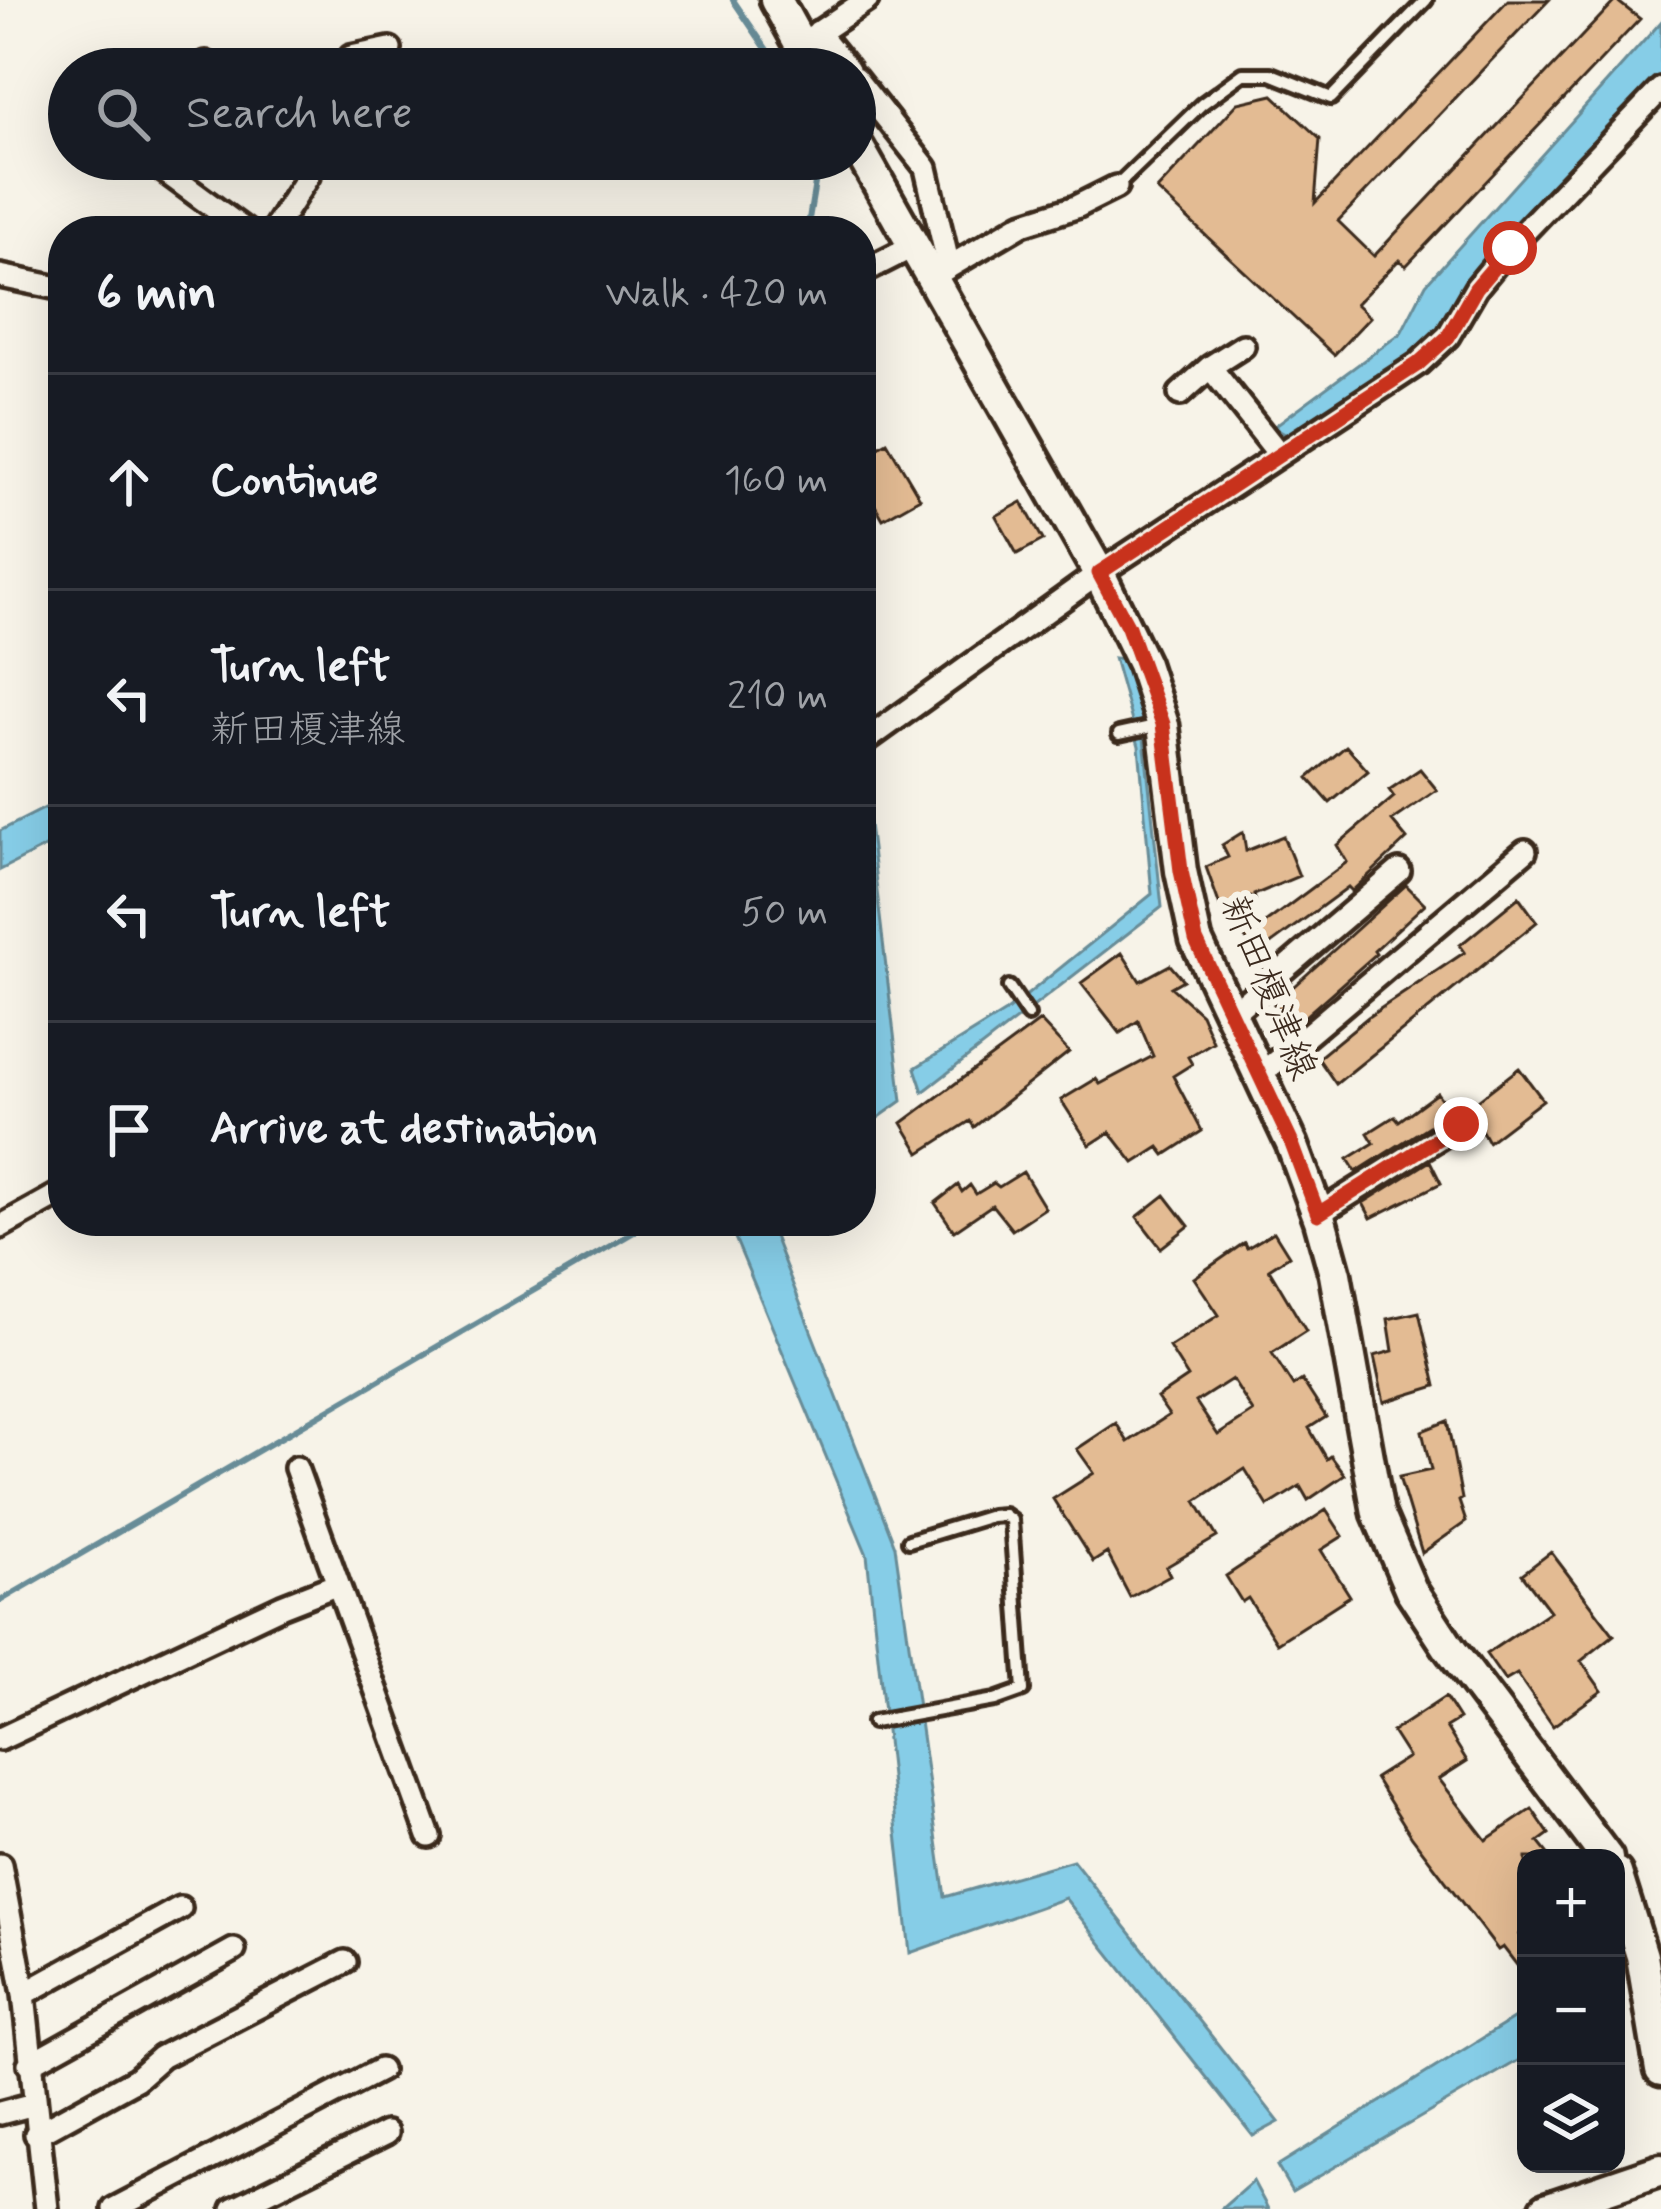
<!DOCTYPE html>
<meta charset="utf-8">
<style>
body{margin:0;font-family:Mynerve,"Klee One",sans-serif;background:#20242c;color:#f1f3f6}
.controls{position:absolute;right:36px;bottom:36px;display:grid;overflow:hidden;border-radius:24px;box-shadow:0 12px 48px #0002}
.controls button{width:108px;height:108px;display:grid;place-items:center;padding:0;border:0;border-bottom:3px solid #363941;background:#171b24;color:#f1f3f6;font:60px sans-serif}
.stop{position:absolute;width:36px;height:36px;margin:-27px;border:9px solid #c8321e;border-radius:50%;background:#fff}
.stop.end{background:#c8321e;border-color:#fff;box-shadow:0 3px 12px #0008}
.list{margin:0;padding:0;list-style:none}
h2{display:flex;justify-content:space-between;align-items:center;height:156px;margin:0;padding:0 48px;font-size:51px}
h2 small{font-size:39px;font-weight:400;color:#9ea1a6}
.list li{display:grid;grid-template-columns:78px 1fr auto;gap:36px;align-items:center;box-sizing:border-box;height:216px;padding:0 48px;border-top:3px solid #363941}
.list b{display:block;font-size:45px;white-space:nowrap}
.list p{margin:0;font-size:39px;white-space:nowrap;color:#9ea1a6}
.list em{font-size:39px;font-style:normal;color:#9ea1a6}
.icon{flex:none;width:66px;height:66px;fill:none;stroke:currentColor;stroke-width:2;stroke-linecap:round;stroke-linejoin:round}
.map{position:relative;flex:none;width:1661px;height:2209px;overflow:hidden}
.search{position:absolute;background:#171b24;box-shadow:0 12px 48px #0002;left:48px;top:48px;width:828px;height:132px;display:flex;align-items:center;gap:30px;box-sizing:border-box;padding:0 42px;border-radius:66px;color:#9ea1a6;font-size:45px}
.panel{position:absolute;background:#171b24;box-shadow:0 12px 48px #0002;left:48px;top:216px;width:828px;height:1020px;border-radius:48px}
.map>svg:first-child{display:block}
.water{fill:#86cde7;stroke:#688c97;stroke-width:3}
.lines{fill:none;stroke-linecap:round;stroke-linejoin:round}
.stream{stroke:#688c97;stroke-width:6}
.building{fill:#e3bb93;stroke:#3b2a1e;stroke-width:3;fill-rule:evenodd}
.lane-casing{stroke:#3b2a1e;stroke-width:20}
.street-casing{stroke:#3b2a1e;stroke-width:30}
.secondary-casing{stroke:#3b2a1e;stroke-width:39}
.lane{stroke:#f7f3e8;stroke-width:10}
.street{stroke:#f7f3e8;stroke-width:21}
.secondary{stroke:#f7f3e8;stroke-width:30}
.route{stroke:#c8321e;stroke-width:15}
.labels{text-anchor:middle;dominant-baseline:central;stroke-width:12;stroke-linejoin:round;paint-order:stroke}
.street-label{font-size:39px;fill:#3b2a1e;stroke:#f7f3e8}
</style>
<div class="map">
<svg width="1661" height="2209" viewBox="0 0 1661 2209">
<rect width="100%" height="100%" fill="#f7f3e8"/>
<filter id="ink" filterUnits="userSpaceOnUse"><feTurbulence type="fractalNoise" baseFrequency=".00833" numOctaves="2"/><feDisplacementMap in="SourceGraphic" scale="24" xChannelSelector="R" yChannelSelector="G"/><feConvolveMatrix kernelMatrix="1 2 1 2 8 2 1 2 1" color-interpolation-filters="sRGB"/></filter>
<g filter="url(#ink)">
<!-- water -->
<path class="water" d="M1661,22V76L1583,164L1470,276L1431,339L1290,437L1273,427L1401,333L1426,284Z
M1114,658L1125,659L1140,700L1162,907L923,1092L915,1068L1007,1011L1152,894L1139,746Z
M861,757L902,1101L861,1130Z
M63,799V838L0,870V831Z
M728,1221H768L895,1546L945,1897L1073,1860L1279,2122L1253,2136L1065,1898L910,1953L867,1555Z
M1526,2011V2056L1292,2192L1277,2166Z
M1253,2181L1268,2209H1221Z"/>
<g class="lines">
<!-- stream -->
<path class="stream" d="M733,0L780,69
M807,231L819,159
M0,1601L653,1221"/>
</g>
<!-- building -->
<path class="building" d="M1508,0H1549L1338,221L1374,256L1616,0L1640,19L1406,266L1399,260L1356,304L1370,317L1334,355L1157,190L1238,103L1273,95L1320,139L1315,203Z
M887,442L920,498L883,519L861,481V457Z
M1022,502L1043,540L1017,554L996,516Z
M1346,746L1368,771L1330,803L1308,778Z
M1420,769L1437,790L1392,821L1407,839L1352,891L1348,887L1257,954L1245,938L1347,862L1337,845L1394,797L1389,790Z
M1243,832L1246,851L1283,836L1299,876L1254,895L1255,899L1250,897L1221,909L1206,867L1228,857L1222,845Z
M1406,885L1425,904L1374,951L1376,954L1294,1026L1274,1004Z
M1519,897L1537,922L1336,1084L1318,1058L1368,1017L1465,952L1460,945Z
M1122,953L1140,981L1170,965L1183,980L1171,987L1201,1014L1213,1042L1188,1057L1192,1064L1173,1076L1202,1131L1165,1155L1159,1147L1134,1163L1110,1132L1090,1145L1061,1100L1096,1079L1100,1084L1153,1056L1138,1021L1120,1033L1081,983Z
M1040,1021L1069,1052L974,1127L970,1121L920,1153L902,1123Z
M1519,1068L1543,1100L1488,1142L1473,1115L1465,1110Z
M1437,1093L1451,1112L1356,1172L1348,1159L1374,1143L1368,1133L1395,1116L1399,1121Z
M1430,1161L1441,1183L1371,1218L1363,1203Z
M1023,1172L1045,1208L1012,1230L992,1205L954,1231L935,1203L958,1185L962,1192L970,1185L976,1194L994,1183L999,1187Z
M1165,1195L1189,1226L1161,1248L1137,1217Z
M1274,1232L1289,1256L1269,1269L1306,1331L1272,1353L1293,1386L1302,1380L1326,1417L1309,1428L1327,1459L1331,1456L1345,1475L1308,1500L1300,1486L1268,1506L1245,1469L1196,1501L1217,1537L1166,1567L1170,1575L1130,1597L1107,1553L1093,1562L1053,1499L1094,1473L1077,1449L1116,1423L1128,1442L1169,1415L1157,1398L1188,1377L1169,1347L1219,1315L1194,1278L1244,1243L1247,1248ZM1232,1379L1253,1412L1218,1435L1196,1402Z
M1419,1312L1436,1386L1384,1402L1374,1356L1393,1351L1388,1319Z
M1447,1421L1462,1499L1459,1501L1466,1522L1422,1553L1399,1477L1431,1470L1422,1431Z
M1326,1510L1343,1536L1321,1550L1350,1596L1277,1643L1248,1598L1242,1602L1226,1576Z
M1551,1552L1614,1635L1581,1661L1602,1691L1553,1726L1517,1674L1505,1681L1486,1654L1550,1611L1522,1574Z
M1445,1697L1459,1719L1446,1727L1467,1761L1439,1779L1486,1840L1532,1809L1549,1834L1538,1842L1551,1858H1526V1929L1519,1935L1526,1944V1977L1503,1947L1498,1950L1412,1837L1375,1778L1408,1757L1392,1732Z"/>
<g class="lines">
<defs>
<path id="lane" d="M1117,186L1202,104L1243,74H1271L1331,98L1426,0
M1119,734L1160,725
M1009,987L1028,1015
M873,1722L995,1700L1023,1690L1011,1520L1004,1515L991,1516L909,1541"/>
<path id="street" d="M818,32L848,69
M800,45L867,0
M206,63L216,69
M345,69L351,57L390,49
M855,78L926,168L949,267
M148,159L246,231
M273,231L308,176L313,159
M861,273L914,246
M937,274L1022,224L1076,207L1116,187
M0,276L63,289
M1210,367L1243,346
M1180,394L1210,367L1279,454
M861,744L1099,573L1418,364L1448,336L1476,288L1510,247L1661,89
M1229,1016L1399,871
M1259,1076L1525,851
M1318,1214L1461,1124
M0,1227L63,1192
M296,1468L429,1836
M0,1739L282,1606L338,1584
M0,1865L24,1994L47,2209
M24,1994L180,1908
M29,2064L234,1950
M0,2113L34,2104
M36,2134L136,2079L161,2057L345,1962
M114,2209L380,2070
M233,2209L386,2133"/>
<path id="secondary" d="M776,0L814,69
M855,142L1099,573L1143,664L1163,725L1181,871L1196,940L1292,1144L1320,1220L1335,1274L1378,1513L1411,1590L1449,1648L1607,1858
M1616,1873L1642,1956L1661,2070
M1546,2209L1661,2170"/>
</defs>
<!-- lane casing -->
<use href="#lane" class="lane-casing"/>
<!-- street casing -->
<use href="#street" class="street-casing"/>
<!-- secondary casing -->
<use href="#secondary" class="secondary-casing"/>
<!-- lane -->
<use href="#lane" class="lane"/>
<!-- street -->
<use href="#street" class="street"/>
<!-- secondary -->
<use href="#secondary" class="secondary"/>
</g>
</g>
<g class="lines" filter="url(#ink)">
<!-- route -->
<path class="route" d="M1461,1124L1318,1214L1292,1144L1196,940L1181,871L1163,724L1128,627L1099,573L1418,364L1448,337L1476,288L1510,248"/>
</g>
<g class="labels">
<!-- street labels -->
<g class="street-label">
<text transform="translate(1267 988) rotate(68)">新田榎津線</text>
</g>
</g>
</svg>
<div class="controls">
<button>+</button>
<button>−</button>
<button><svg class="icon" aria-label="layers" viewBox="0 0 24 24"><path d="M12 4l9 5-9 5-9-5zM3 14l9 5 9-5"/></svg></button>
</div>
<div class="stop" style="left:1510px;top:248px"></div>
<div class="stop end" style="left:1461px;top:1124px"></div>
<div class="search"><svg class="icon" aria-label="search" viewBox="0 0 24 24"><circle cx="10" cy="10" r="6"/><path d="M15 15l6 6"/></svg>Search here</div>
<section class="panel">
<h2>6 min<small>Walk · 420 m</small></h2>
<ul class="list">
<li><svg class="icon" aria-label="ahead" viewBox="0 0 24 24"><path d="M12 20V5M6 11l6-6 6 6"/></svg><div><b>Continue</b></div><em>160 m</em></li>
<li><svg class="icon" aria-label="left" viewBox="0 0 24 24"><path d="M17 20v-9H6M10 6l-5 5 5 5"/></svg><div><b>Turn left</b><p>新田榎津線</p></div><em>210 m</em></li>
<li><svg class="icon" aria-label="left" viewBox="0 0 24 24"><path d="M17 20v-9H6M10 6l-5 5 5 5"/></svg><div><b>Turn left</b></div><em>50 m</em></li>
<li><svg class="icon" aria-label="arrive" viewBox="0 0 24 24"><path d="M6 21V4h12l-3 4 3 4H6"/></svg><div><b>Arrive at destination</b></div></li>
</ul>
</section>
</div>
